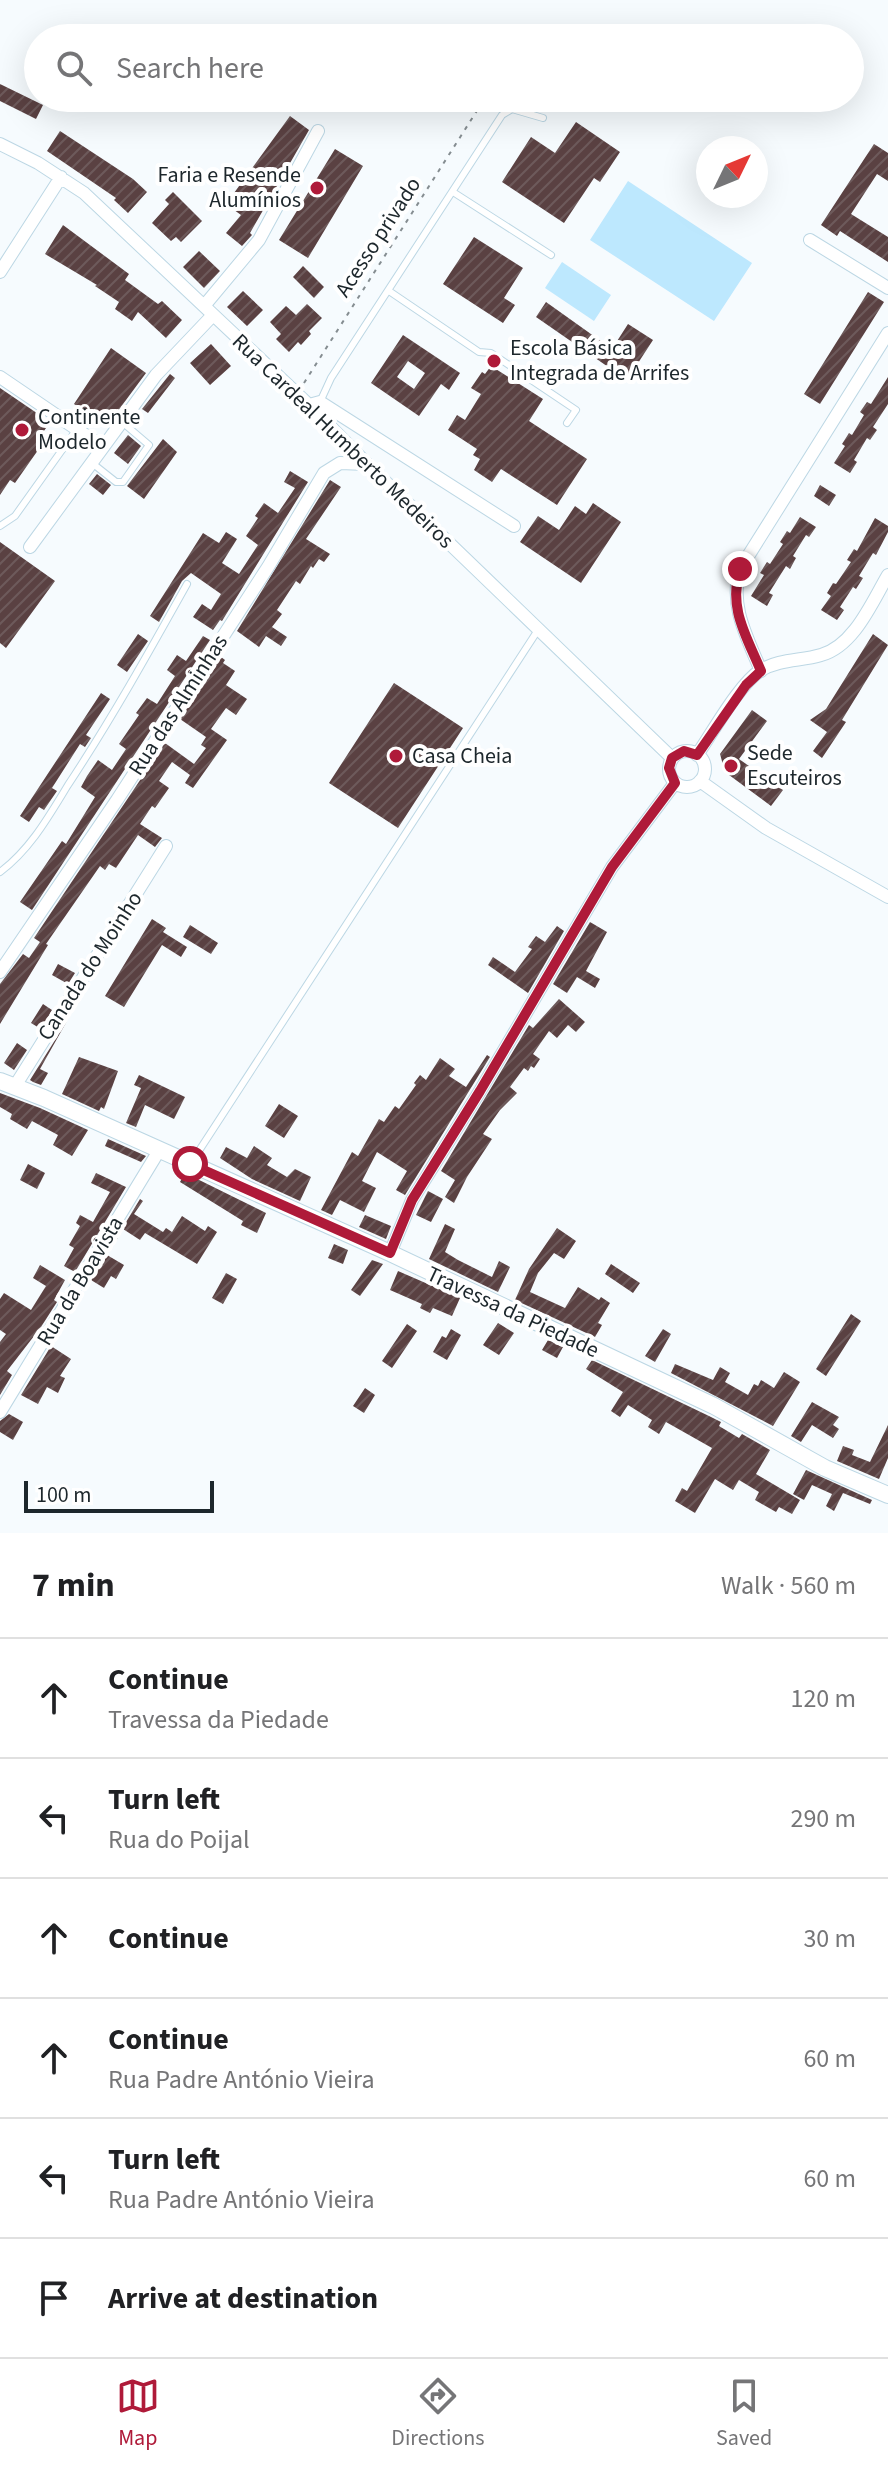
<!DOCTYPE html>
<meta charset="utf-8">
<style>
body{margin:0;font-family:"Source Sans 3",sans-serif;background:#f2f2f2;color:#202124}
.compass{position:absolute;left:696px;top:136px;width:72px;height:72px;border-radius:50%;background:#fff;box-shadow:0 8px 32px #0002;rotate:47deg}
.scale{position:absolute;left:24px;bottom:20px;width:190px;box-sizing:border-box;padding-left:8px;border:4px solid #1d272c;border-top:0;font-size:22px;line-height:28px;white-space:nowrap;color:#1d272c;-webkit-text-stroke:6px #fff;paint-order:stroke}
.stop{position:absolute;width:24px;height:24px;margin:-18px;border:6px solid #af1a39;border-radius:50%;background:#fff}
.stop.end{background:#af1a39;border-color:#fff;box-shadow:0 2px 8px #0008}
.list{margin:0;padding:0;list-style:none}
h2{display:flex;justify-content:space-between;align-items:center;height:104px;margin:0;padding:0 32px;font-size:34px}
h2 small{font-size:26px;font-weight:400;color:#757577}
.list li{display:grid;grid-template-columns:52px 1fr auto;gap:24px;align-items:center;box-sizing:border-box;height:120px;padding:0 32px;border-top:2px solid #e0e0e0}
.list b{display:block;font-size:30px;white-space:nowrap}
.list p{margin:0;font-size:26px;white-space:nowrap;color:#757577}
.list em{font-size:26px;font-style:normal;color:#757577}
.icon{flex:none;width:44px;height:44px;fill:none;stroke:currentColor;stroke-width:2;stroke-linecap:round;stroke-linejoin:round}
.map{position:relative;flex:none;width:888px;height:1533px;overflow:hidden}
.search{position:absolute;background:#fff;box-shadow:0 8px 32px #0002;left:24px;right:24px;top:24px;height:88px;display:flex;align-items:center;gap:20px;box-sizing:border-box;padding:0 28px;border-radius:44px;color:#757577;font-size:30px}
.sheet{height:824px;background:#fff}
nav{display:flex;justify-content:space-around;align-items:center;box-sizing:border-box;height:112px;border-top:2px solid #e0e0e0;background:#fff;font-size:22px;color:#757577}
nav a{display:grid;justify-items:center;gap:4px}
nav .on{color:#af1a39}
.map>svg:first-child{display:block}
.green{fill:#bde8fe}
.building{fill:url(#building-hatch);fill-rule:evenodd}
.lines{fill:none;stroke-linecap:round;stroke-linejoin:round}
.service-casing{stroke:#bcd7e4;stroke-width:8}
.minor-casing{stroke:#bcd7e4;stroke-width:14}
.tertiary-casing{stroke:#bcd7e4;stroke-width:18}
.path{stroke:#858d91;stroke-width:2;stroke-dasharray:4 6;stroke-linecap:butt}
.service{stroke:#fff;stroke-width:6}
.minor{stroke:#fff;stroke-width:12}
.tertiary{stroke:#fff;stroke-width:16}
.route{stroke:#af1a39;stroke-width:10}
.poi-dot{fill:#af1a39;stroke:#fff;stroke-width:3}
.labels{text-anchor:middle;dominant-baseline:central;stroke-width:8;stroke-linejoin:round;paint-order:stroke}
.poi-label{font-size:22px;fill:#1d272c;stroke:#fff;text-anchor:start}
.street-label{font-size:22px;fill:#1d272c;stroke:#fff}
</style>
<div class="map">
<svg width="888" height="1533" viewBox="0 0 888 1533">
<defs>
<pattern id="building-hatch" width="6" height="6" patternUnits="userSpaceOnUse" patternTransform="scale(2)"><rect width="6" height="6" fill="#5a4142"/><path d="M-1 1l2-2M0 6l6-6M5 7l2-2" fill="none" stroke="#6d5a5b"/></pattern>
</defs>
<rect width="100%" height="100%" fill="#f6fbfe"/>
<!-- green -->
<path class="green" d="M628,181L752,263L714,321L590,240Z
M562,262L611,295L594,321L545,288Z"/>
<!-- building -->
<path class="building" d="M0,84L43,105L36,119L0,101Z
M290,116L309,130L250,233L252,235L242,246L226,233L241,215L226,204Z
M576,122L620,152L600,182L594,178L564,223L502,182L531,137L555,153Z
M60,131L133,179L147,192L128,213L114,200L116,198L47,151Z
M874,144L888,153V181L877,174L851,214L888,237V262L840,231L837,236L821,225Z
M335,149L363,166L308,258L279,240Z
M173,192L202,221L181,242L176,237L171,241L152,223L169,204L165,200Z
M63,225L129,274L125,280L158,304L162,301L182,320L166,338L138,312L132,321L115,309L119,302L95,286L97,285L45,254Z
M474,237L523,268L504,298L515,305L503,323L443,284Z
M199,251L220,271L204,288L183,267Z
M303,266L324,287L314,298L293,277Z
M243,291L263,310L247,326L227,307Z
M868,292L884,302L820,404L804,394Z
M546,302L612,349L628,324L653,340L627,380L536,317Z
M307,304L322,318L309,331L311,334L301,345L298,342L289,352L276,339L281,334L270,322L286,306L296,315Z
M403,335L460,373L449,390L441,384L419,416L371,383ZM408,361L425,373L414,389L397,377Z
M211,344L231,366L210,385L190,363Z
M111,348L146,373L106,427L74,404Z
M491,366L543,399L529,421L587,459L557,505L501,469L492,482L474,470L480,459L473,455L477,449L448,430L457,415L465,420L481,394L471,388L482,372L485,374Z
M170,374L175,378L148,413L142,409Z
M888,377V404L873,427L877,430L870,440L867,438L854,460L857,462L850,473L834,463L845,446L842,444L849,433L852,435L864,415L860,412L867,402L871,404Z
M0,388L50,422L38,440L43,443L15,483L10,480L0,495Z
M128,435L141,446L128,464L114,453Z
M163,439L177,452L144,499L127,486Z
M290,471L308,482L222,621L220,620L213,630L193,617L202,604L211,610L221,594L191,573L182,581L159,622L150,616L203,533L219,543L226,532L237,539L222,563L239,574L258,545L246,536L258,518L255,516L264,503L278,513L295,488L284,482Z
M97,474L111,485L103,495L89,484Z
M330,480L341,487L306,539L330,554L324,562L319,559L313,568L311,566L300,584L296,581L277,610L282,614L272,627L287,637L281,646L266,636L259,647L237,631Z
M820,485L836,495L829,506L814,496Z
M593,503L621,522L581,583L520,542L538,516L559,530L575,506L586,514Z
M800,517L816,527L809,537L806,535L793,556L796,558L790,569L786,566L769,593L773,595L767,606L751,596L764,575L760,573L767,562L770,564L783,544L780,542L787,531L790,533Z
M875,518L888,526V532L876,555L873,553L859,576L863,578L856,589L853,587L840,607L844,610L837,620L821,610L831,596L827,593L833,583L836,584L851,562L847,560L854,549L857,551Z
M0,542L55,581L6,648L0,643Z
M138,634L148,641L127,672L117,665Z
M873,634L888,645L842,720L846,722L822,758L813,751L827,732L810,720L826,709Z
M203,636L210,640L32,910L20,902L62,841L66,844L95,797L81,787L87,776L98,760L112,770L126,749L119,744L139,715L136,713L147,698L157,704L175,676L167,670L177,655L186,661Z
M221,657L225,660L223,663L235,671L226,685L247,699L236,715L226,708L211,729L227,740L193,788L185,783L190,775L172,762L159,781L169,788L155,808L152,806L140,824L162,838L155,847L138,835L116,868L109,864L105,870L100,866L46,944L48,945L0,1024V984L23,954L29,958L40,942L34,938L165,743L194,764L206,748L201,745L206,737L180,719Z
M394,683L463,728L398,828L329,783Z
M101,693L110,699L86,735L91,738L85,747L80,744L52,788L57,791L44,810L39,807L29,822L20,816Z
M752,710L767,721L739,759L783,790L771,806L725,772L720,754Z
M152,919L166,928L163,932L187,947L181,957L162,945L124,1007L105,996Z
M590,922L607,932L586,971L600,979L595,988L577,977L567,993L553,984Z
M190,925L218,943L211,954L183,937Z
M557,926L564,931L528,993L488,965L493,957L515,972L532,949L528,947L536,936L545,942Z
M58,964L75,973L68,984L52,975Z
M559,999L585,1022L576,1032L568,1025L557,1038L549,1031L533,1054L540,1059L534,1068L531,1066L528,1071L524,1068L510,1087L517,1093L500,1110L483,1134L492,1139L467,1177L454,1203L445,1197L455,1180L441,1171L529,1025L533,1028Z
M43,1004L52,1010L41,1029L31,1023Z
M67,1021L40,1069L48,1073L41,1085L33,1082L30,1080Z
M17,1043L27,1050L14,1070L4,1063Z
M487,1055L490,1057L405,1195L396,1190L407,1171L377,1152L362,1181L376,1188L364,1212L340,1200L332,1215L321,1210L352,1152L358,1156L379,1119L384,1122L395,1106L399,1109L416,1085L414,1083L420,1075L426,1080L440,1058L455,1069L449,1076L466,1087Z
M79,1057L118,1071L104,1109L101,1107L99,1111L62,1094Z
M139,1075L185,1097L174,1119L145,1105L136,1127L126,1123L141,1088L134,1085Z
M0,1093L40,1108L88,1130L72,1156L53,1145L58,1135L32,1121L27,1129L10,1119L12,1114L0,1107Z
M279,1104L298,1116L284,1138L265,1126Z
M108,1139L146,1156L141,1162L105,1146Z
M254,1146L272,1158L267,1165L287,1177L295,1169L311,1177L300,1201L252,1179L220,1158L226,1147L247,1158Z
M28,1164L45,1173L37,1189L20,1180Z
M96,1173L126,1187L75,1272L64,1266L74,1248L69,1245L80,1226L76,1223L80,1215L93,1222L110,1192L91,1183Z
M185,1173L266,1213L257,1233L241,1225L243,1221L180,1182Z
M428,1191L443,1199L431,1222L416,1215Z
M140,1199L143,1201L134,1214L163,1232L166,1228L172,1232L182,1216L205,1231L208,1226L217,1232L197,1264L145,1233L140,1240L123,1229L107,1255L124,1265L116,1279L111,1276L104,1288L91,1280Z
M365,1215L391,1226L386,1239L359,1227Z
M445,1224L455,1229L445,1252L458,1260L492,1277L499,1261L510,1267L498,1292L429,1259Z
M557,1228L576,1241L564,1259L554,1253L538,1273L530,1292L565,1308L578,1287L599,1300L601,1297L610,1303L598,1323L602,1325L595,1337L515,1300L529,1269Z
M334,1244L348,1250L343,1264L328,1258Z
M372,1260L383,1264L360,1296L351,1290Z
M611,1264L640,1283L633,1293L605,1274Z
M40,1265L65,1280L54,1300L57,1302L41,1327L7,1371L12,1375L0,1395V1342L6,1334L0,1330V1299L4,1293L31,1310L46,1286L33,1278Z
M398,1271L460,1298L452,1316L433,1308L430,1313L420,1308L422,1304L390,1290Z
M226,1273L237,1279L223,1304L212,1298Z
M851,1314L861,1321L826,1376L816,1369Z
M498,1323L514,1333L499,1355L483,1345Z
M407,1324L417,1331L392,1368L382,1361Z
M451,1329L461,1335L447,1360L433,1352L442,1336L446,1338Z
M663,1329L671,1334L655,1362L645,1356Z
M548,1340L563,1347L557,1358L542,1350Z
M51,1346L71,1359L60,1376L65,1378L58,1393L47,1387L38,1404L21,1395Z
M592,1360L709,1416L721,1422L719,1426L739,1438L742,1434L770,1450L756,1474L800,1500L792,1514L779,1507L776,1512L755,1500L759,1492L739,1480L733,1490L715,1479L695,1513L675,1501L682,1488L687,1491L712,1448L666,1422L659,1434L648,1427L652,1420L628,1405L620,1417L611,1411L623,1392L586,1369Z
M675,1364L713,1380L720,1367L730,1373L725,1382L748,1395L754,1384L758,1386L761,1380L774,1388L784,1372L800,1382L773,1426L671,1373Z
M365,1388L375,1395L364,1413L353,1406Z
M812,1402L839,1417L833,1425L839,1429L833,1438L812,1425L801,1442L791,1436Z
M9,1414L23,1422L13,1440L0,1432V1421Z
M888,1425V1458L879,1479L837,1461L843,1446L854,1450L852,1455L870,1462Z
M806,1470L872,1500L870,1504L843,1493L834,1511L826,1506L832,1494L812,1485L804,1500L793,1494Z"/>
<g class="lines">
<defs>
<path id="service" d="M453,192L551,255
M389,291L479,352L491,353L576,410L567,423
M320,402L331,378L502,115L512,109L543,118
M92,463L116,482H123L149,445L122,422
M0,526L15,516L77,429
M0,872C30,850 49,816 68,785C111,720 149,652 187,584
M191,1163L538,630"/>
<path id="minor" d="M0,144L38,163L84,193L309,405L367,464L672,758
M810,240L888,288
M0,272L61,177
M204,306L259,240L318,131
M0,377L103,447
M309,405L320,402L514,526
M30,547L156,375L213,315
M761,671C747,637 729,606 740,569L888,333
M669 769a18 18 0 1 1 36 0a18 18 0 1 1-36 0Z
M697,755C713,732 739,684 761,670C780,659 801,661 821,655C854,646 872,602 888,575
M700,781L766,828L888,897
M0,972L117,800L268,567L324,473L340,463L366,464
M15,1086L166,846
M390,1253L412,1200L480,1091L612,867L675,783
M0,1412L160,1149"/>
<path id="tertiary" d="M0,1081L44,1098L390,1253L714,1406L825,1468L888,1495"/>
</defs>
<!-- service casing -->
<use href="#service" class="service-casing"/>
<!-- minor casing -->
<use href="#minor" class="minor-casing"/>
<!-- tertiary casing -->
<use href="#tertiary" class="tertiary-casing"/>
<!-- path -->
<path class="path" d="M304,383L485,98"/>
<!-- service -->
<use href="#service" class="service"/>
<!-- minor -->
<use href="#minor" class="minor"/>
<!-- tertiary -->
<use href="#tertiary" class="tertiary"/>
</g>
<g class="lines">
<!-- route -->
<path class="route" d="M190,1164L390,1253L412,1200L480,1091L612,867L675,783L669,768L672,758L684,751L697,755L746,685L761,671C746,635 728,608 740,569"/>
</g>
<!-- markers -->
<g class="poi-dot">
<circle cx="317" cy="188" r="8"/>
<circle cx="494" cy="361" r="8"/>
<circle cx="22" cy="430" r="8"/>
<circle cx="396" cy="756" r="8"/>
<circle cx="731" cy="766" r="8"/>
</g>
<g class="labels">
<!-- poi labels -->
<g class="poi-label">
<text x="301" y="175" text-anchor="end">Faria e Resende<tspan x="301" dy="25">Alumínios</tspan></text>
<text x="510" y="348">Escola Básica<tspan x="510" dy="25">Integrada de Arrifes</tspan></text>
<text x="38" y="417">Continente<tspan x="38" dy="25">Modelo</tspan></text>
<text x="747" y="753">Sede<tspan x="747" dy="25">Escuteiros</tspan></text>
<text x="412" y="756">Casa Cheia</text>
</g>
<!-- street labels -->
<g class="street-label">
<text transform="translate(378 237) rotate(-57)">Acesso privado</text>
<text transform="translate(343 441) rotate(44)">Rua Cardeal Humberto Medeiros</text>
<text transform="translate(178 705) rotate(-57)">Rua das Alminhas</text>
<text transform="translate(90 966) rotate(-57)">Canada do Moinho</text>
<text transform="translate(80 1281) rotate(-59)">Rua da Boavista</text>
<text transform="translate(513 1312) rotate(25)">Travessa da Piedade</text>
</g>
</g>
</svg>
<svg class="compass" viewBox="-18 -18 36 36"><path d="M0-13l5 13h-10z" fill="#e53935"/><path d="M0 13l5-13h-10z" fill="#757577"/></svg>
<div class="scale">100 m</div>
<div class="stop" style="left:190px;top:1164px"></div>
<div class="stop end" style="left:740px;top:569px"></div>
<div class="search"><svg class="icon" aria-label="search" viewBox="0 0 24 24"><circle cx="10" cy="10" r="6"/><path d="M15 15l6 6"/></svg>Search here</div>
</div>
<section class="sheet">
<h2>7 min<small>Walk · 560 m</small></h2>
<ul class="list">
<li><svg class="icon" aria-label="ahead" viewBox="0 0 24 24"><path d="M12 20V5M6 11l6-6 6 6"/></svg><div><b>Continue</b><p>Travessa da Piedade</p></div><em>120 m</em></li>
<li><svg class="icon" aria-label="left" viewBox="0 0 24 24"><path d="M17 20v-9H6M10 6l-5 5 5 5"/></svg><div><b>Turn left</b><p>Rua do Poijal</p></div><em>290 m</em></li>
<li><svg class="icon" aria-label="ahead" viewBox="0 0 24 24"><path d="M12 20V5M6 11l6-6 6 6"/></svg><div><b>Continue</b></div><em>30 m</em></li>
<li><svg class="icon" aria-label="ahead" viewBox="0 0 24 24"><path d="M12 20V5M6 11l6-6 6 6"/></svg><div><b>Continue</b><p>Rua Padre António Vieira</p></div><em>60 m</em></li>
<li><svg class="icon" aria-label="left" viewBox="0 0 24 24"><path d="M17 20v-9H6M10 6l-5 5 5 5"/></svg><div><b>Turn left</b><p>Rua Padre António Vieira</p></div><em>60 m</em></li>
<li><svg class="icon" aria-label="arrive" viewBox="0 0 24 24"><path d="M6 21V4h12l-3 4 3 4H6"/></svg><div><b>Arrive at destination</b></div></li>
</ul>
</section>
<nav>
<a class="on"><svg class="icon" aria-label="map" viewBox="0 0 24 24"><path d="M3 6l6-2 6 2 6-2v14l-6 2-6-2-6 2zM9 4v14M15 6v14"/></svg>Map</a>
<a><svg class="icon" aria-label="directions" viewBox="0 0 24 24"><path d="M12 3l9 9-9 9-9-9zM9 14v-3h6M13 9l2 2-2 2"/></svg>Directions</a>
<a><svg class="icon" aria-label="saved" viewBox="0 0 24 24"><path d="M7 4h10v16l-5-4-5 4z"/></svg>Saved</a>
</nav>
